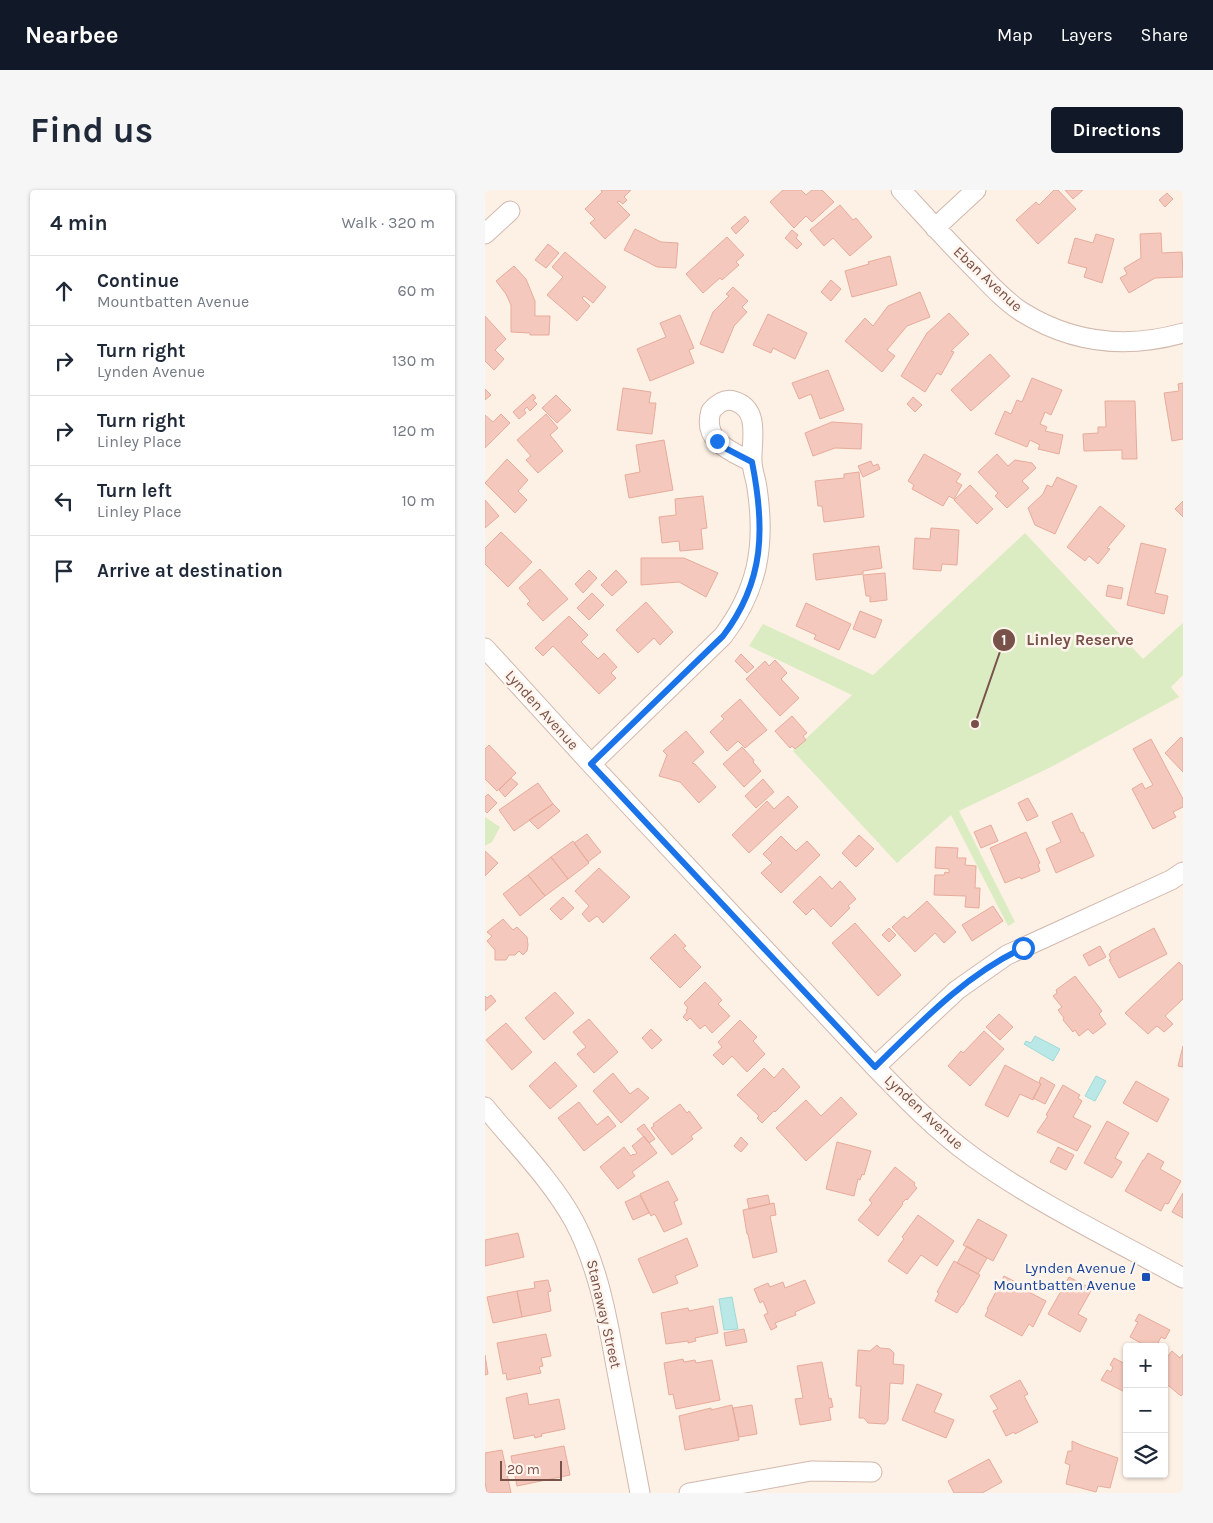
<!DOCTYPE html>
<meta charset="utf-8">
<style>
body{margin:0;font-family:Karla,sans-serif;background:#f6f6f7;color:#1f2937}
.controls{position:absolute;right:15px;bottom:15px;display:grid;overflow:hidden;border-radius:5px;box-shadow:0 1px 4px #0004}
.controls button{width:45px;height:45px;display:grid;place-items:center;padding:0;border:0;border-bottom:1px solid #e0e1e3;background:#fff;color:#1f2937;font:25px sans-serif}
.scale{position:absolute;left:15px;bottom:12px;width:62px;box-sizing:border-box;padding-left:5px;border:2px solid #785149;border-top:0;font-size:14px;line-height:18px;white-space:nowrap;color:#785149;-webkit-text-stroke:4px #fff5ed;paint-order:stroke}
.stop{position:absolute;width:15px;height:15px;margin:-11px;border:4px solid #1a73e8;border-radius:50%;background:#fff}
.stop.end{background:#1a73e8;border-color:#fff;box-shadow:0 1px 5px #0008}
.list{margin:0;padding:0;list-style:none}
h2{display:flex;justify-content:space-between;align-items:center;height:65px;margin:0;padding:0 20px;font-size:21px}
h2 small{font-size:16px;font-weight:400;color:#747a83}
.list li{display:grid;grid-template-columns:32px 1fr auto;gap:15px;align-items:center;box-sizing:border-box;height:70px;padding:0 20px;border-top:1px solid #e0e1e3}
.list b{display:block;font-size:19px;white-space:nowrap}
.list p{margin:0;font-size:16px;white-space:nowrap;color:#747a83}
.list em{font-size:16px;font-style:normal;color:#747a83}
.icon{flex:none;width:28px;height:28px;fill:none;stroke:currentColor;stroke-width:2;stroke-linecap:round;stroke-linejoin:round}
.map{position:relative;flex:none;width:698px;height:1303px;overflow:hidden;border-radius:5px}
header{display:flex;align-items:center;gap:30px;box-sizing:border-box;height:70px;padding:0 25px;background:#111827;color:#fff}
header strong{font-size:24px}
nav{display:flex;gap:28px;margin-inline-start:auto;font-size:18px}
.intro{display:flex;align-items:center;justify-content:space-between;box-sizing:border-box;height:120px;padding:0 30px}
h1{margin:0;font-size:35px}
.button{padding:12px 22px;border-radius:5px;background:#111827;color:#fff;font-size:18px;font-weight:700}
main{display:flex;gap:30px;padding:0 30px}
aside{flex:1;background:#fff;border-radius:5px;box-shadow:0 1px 4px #0004}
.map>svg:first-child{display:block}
.green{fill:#dbecc3}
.water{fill:#b9e8e6;stroke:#9edad9}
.building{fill:#f4c8bc;stroke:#e7ab9b}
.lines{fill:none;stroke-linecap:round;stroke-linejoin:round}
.minor-casing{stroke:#d2b8ad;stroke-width:21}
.minor{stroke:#fff;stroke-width:19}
.route{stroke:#1a73e8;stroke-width:6}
.transit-dot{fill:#1a4fb4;stroke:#fff5ed;stroke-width:2}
.labels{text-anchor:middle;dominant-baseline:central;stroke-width:5;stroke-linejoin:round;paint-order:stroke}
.street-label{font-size:15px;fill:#785149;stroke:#fff5ed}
.transit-label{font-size:15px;fill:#164399;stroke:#fff5ed;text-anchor:end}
.leader{fill:none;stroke:#785149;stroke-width:2}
.callout-dot{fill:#785149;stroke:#fff5ed;stroke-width:2}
.mark-label{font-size:15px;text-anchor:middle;font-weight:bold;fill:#fff}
.callout-label{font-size:16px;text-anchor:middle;font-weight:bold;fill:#785149;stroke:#fff5ed;stroke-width:5;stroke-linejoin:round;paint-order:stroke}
</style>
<header>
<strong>Nearbee</strong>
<nav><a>Map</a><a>Layers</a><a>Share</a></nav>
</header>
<div class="intro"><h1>Find us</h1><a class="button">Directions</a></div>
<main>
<aside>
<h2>4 min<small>Walk · 320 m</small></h2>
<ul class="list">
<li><svg class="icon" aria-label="ahead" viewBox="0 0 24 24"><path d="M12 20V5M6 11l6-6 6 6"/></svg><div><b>Continue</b><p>Mountbatten Avenue</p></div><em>60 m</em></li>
<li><svg class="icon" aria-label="right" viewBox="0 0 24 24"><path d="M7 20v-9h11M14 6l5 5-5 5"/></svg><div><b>Turn right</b><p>Lynden Avenue</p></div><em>130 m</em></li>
<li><svg class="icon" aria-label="right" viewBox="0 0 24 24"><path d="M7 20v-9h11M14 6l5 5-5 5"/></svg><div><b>Turn right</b><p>Linley Place</p></div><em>120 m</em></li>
<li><svg class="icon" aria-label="left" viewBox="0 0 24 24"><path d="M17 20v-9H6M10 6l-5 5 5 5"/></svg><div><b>Turn left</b><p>Linley Place</p></div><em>10 m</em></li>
<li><svg class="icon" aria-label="arrive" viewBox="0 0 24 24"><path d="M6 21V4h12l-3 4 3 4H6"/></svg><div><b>Arrive at destination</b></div></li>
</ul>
</aside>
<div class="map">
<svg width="698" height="1303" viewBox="0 0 698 1303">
<rect width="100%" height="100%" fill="#fdf0e5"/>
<!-- green -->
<path class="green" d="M540,343L658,469L698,433V485L686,497L694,507L568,576L474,621L530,732L523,736L466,625L412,673L308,561L367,505L264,456L278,434L388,485Z
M0,627L15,637L7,652L0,656Z"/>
<!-- water -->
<path class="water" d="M550,846L575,859L568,871L539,854L541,851L546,853Z
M611,886L621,891L610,911L600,906Z
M247,1107L253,1139L239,1140L234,1109Z"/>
<!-- building -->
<path class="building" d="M116,0H146L139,7L142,10L138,14L134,11L132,12L145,25L120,49L105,33L110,29L100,19L117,2Z
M298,0H316L321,5L327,0H337L349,12L327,32L321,26L309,38L285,12Z
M569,0H573L591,19L553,54L531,30L551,12L554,15Z
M580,0H598L588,9Z
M682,3L688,9L680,17L674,10Z
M355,15L368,30L371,28L387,47L365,66L348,48L339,56L325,40Z
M260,26L264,31L251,44L246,38Z
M150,39L176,52L193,53L191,78L172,77L139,60Z
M307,40L313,45L311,48L317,54L312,59L300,48Z
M676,43L677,63L697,62L698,87L670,88L644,103L635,88L642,84L639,78L656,68L655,44Z
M611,44L629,49L617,93L599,87L602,78L583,73L590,48L608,53Z
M242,47L259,65L251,72L254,75L237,90L235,88L218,103L201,84Z
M63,54L74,63L61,78L50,70Z
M80,62L121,97L108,113L99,106L97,108L105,116L92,131L62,105L78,87L67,77Z
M405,66L412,95L367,107L360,81L384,74L383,72Z
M29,76L41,89L50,111V126H65L64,145H45V143L26,142V115L21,104L11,91Z
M346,90L356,99L346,111L336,102Z
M248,97L263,111L257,117L262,122L249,136L238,163L215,154L228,122L244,106L241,104Z
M435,102L445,127L422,136L402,160L410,166L397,182L360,151L380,128L388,136L403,116Z
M464,123L484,144L466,161L469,162L456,185L452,183L440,202L416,186L442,143Z
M283,124L322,143L310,169L288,158L286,163L268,155Z
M195,125L209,158L204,160L209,173L165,191L152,159L181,147L175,133Z
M0,126L21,149L10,160L19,169L9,180L0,171Z
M505,164L525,186L486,221L466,200Z
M343,180L359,220L335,229L326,204L314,209L307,193Z
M547,188L577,200L566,225L560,222L555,234L562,237L560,241L578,245L574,264L553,259L555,255L545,250L542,257L510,244L520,221L526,224L532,210L537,212Z
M698,193V249L687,251L679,203L694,201L693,194Z
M138,198L166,202L164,213H171L167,244L132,240Z
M0,199L6,205L0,210Z
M48,204L51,208L48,210L52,214L45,221L42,217L39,220L41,223L34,229L28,222Z
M71,205L86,220L72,233L57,218Z
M428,207L437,215L430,222L422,214Z
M620,211H650L652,269H637V260L599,261L598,244L613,243V237H621Z
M16,224L25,233L0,258V225L8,232Z
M61,224L73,238L65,245L78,261L53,283L41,270L46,266L32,250Z
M347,232L377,234L376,259L350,258L328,266L320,243Z
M179,250L188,300L144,308L140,285L155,282L151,255Z
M439,264L476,284L471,292L477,295L469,309L464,306L458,316L427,299L429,295L423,291Z
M512,264L523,276L530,270L547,273L551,278L537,291L544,298L522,318L510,306L513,303L493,282Z
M22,269L43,290L33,301L42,310L30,323L0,293Z
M386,271L388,276L393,274L395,279L378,287L373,276Z
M374,282L379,327L339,332L337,316H333L330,291L359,288V284Z
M572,287L592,296L570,344L550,335L543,318L558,304L562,295L567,297Z
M485,295L508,319L492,334L469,310Z
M218,306L222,338L216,339L218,359L195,361L194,351L177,353L174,327L191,325L190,309Z
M0,310L14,326L0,338Z
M698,311V327L690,319Z
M615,316L640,336L622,358L625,359L613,374L604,366L600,371L582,357Z
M446,338L474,340L472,375L457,374L456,381L428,379L430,348L445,349Z
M16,342L47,372L23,397L0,374V358Z
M656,353L681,359L670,403L683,406L679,424L642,415Z
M394,356L397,378L378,381V384L331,390L328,364Z
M156,368H199L233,383L221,407L194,392L156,395Z
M55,379L83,409L58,431L42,414L45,411L34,398Z
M104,380L112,388L98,403L90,394Z
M131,380L142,392L127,406L116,395Z
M400,383L402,410L385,412V406H381L378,385Z
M623,395L638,398L636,409L621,406Z
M107,403L119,415L104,430L92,418Z
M161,412L188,442L175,455L169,448L153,463L131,440Z
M321,413L366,434L354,460L329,449L331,445L311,436Z
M375,421L397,430L390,448L368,439Z
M84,426L103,445L96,452L113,469L119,463L132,477L126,483L131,488L114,504L68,456L58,466L50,458Z
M256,464L269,477L262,483L250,471Z
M290,470L302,483L296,489L314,508L295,526L261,489L280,471L284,476Z
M255,509L282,540L260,558L253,551L242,561L225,542L239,529L236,526Z
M307,526L322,543L318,546L321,550L310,559L307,556L305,558L290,541Z
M201,541L219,562L207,573L210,574L231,597L214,613L195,592L174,586L182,565L178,561Z
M696,547L698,549V582L680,563Z
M666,549L698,609V617L688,622L691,627L668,639L647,599L657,593L660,599L668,595L648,559Z
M4,555L31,583L12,601L0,589V559Z
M257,557L269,570L268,572L276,581L259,597L238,574Z
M26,588L33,594L20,607L14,600Z
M278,589L289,602L271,618L260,606Z
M53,593L68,614L29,641L14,620Z
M3,604L12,613L2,623L0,621V607Z
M303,606L313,617L264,663L247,645L282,611L289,619Z
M543,608L553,626L542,631L533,613Z
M68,614L75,621L53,639L44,630Z
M587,623L596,643L598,642L609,666L571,683L561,659L576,652L567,632Z
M506,635L513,651L496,658L489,642Z
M541,642L555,673L553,674L555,681L536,689L535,687L520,693L505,658Z
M102,644L116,662L103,672L89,653Z
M374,645L389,659L371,677L357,663Z
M296,646L311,661L322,651L335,665L296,703L276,683L287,673L278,664Z
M88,651L104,673L83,689L66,667Z
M451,657L473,658L472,668H481L480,675L491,676L490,698H495L494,718L480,717L481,706L449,705L450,685H459L460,682L464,683V679L450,678Z
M0,661L13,673L0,686Z
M66,667L83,689L60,706L43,685Z
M114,678L145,707L118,733L112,726L104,732L97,724L104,716L90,701Z
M43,685L60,706L35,726L18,704Z
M335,686L347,699L355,691L371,709L363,716L365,718L346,737L328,718L321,725L308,712Z
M78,707L89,718L76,730L65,719Z
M442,711L471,742L459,753L450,743L430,762L407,737L419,726L422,729Z
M508,716L518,731L487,751L477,735Z
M18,729L28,740L32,737L42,747L43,755L42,761L38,765L34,761L30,765H24L21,770H10V760L2,751L7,746L2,742Z
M370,733L416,785L393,806L347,753Z
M404,738L411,745L404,752L397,745Z
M669,738L682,764L634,788L624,770L626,769L624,764L626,762V761Z
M190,744L201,756L198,758L216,777L195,798L165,768Z
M615,756L621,767L604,776L598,765Z
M694,772L698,776V809L680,826L688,834L679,842L672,836L663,844L640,823Z
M590,786L617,821L614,824L621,834L608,844L603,839L594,846L590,840L588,842L578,830L579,828L573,820L577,817L568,806L572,803L571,800Z
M220,792L237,810L233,814L245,826L227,843L220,835L215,839L205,828L202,831L198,827L202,822L201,820L203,818L199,813Z
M70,802L89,823L59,850L40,828Z
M6,805L11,811L0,821V806L2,808Z
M514,824L528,837L515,850L501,837Z
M104,829L133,862L109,883L92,864L101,857L88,842Z
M255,830L272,847L268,851L280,864L262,882L247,866L238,875L228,865L237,857L233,852Z
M21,833L47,862L27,880L1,850Z
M166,839L177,850L167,859L157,848Z
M499,841L519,859L485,896L463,876L476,861L478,863Z
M698,856V877L693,876Z
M70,872L92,896L65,919L44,896Z
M520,875L556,894L548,910L535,904L523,927L500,915Z
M279,878L289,888L298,878L315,897L290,922L289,921L277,933L272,928L274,926L252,905Z
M128,883L145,904L153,898L164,908L136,933L108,901Z
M556,887L570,895L560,914L548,908L556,894L554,892Z
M651,891L684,909L672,932L638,913Z
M578,895L595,905L593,908L597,911L588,927L606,936L592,961L552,942L563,926L561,925Z
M356,907L372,924L321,971L291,938L321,910L336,926Z
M94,912L112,935L123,926L131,936L99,961L73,928Z
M195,914L202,923L204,921L217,938L206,946L208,949L187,965L166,938L169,936L168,934Z
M622,931L644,943L630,968L637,972L627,988L599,973Z
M159,934L170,949L164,953L152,939Z
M159,946L172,963L147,982L150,986L133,999L115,977L139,957L146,966L148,964L149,965L152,963L147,956Z
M256,947L263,954L256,962L249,956Z
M352,952L386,961L379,985L377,984L375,990L373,989L369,1006L341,999Z
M573,957L589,965L581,980L565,972Z
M663,963L679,972L675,979L696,991L683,1014L680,1013L676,1021L640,1001L658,970H659Z
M410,977L430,993L429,995L432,998L422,1010L421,1009L417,1013L418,1014L393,1046L373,1030L387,1013L384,1010Z
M183,991L193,1010L189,1012L197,1034L179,1042L171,1026L169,1024L166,1026L155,1004Z
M698,1003V1028L687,1022Z
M155,1005L164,1023L148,1030L140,1012Z
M283,1005L285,1014L264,1019L262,1009Z
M289,1013L291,1025L285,1026L292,1062L268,1068L263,1044H262L258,1020Z
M433,1025L469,1051L452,1076L436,1065L422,1084L403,1071L419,1049L417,1047Z
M493,1029L522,1045L508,1071L478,1055Z
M33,1043L39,1067L0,1076V1050Z
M202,1048L213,1076L190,1086L193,1093L168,1103L153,1069Z
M482,1056L502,1068L493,1084L472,1073Z
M469,1071L495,1085L478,1115H477L472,1123L450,1111L454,1103L452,1102Z
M519,1086L538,1096L536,1098L561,1111L548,1137L544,1134L537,1146L500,1126L503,1120L502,1119Z
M584,1087L607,1099L593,1124L602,1129L595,1142L563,1124Z
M63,1090L66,1101L63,1102L66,1121L37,1127L32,1101L50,1098L49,1092Z
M320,1090L330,1113L310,1122L311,1125L290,1133L292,1137L286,1140L279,1125L283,1123L278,1111L275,1113L269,1099L283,1093L285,1097L298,1092L300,1098Z
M32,1101L37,1127L8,1133L2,1107Z
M228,1116L233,1143L210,1148L211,1151L203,1153V1151L181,1154L176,1123L203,1118L204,1121Z
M654,1124L685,1140L680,1149L676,1147L671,1157H663L645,1147L653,1132L650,1131Z
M259,1139L262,1152L241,1156L239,1143Z
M61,1144L66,1166L56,1168L58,1176L54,1177L56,1183L22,1190L21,1183L18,1184L12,1153Z
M392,1155L395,1158L405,1159L409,1163L408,1174L419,1175L418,1194L405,1193L403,1230L400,1234L383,1233L379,1228H374L376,1196H371L373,1160L385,1161Z
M687,1161L695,1168L698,1164V1204L696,1206L679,1192V1171Z
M0,1165L3,1184L0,1185Z
M629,1168L642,1175V1203L616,1190L622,1180L626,1182L628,1177L625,1175Z
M198,1169L199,1172L210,1170L211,1173L227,1170L235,1210L191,1219L188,1204L184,1205L179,1173Z
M337,1172L344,1209L346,1208L348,1217L344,1218L346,1230L315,1235L310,1209L318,1208L312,1176Z
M535,1190L543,1204L539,1206L553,1232L530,1244L529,1242L521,1246L508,1221L513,1219L505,1206Z
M432,1194L457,1204L449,1222L469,1230L461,1248L417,1230Z
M42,1203L44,1215L74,1209L80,1239L56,1244L57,1246L50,1248L49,1245L29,1249L21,1208Z
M247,1215L254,1250L200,1260L194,1226L226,1218V1220Z
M267,1215L272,1244L254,1247L248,1218Z
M587,1251L598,1256L633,1268L625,1298L613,1296L611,1302L581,1294L585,1275L580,1273L583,1261H587Z
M79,1256L85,1285L32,1296L26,1266Z
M17,1260L26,1303H2L0,1292V1263Z
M504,1269L517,1292L497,1303H469L463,1291Z"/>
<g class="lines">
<defs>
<path id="minor" d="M416,0C439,25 462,51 486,75C502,91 518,110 537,122C587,153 642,159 698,143
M450,38L491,0
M0,44L25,21
M0,458L106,574L390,877C421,909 452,941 488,967C552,1013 629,1050 698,1088
M106,574L238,446C254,425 265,403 271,378C277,351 276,324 272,298C271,289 267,280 267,271C266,251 276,219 249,211C239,208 232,214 226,221C217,251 245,261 267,272
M390,877L472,800L522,765L686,690L698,682
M0,917C30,954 66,989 89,1031C113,1076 122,1126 131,1176C139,1218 147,1261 155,1303
M204,1303L326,1281L387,1282"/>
</defs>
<!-- minor casing -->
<use href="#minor" class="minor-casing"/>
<!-- minor -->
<use href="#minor" class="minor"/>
</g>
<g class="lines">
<!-- route -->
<path class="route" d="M232,251L240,258L267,272C280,337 280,391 238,446L106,574L390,877C435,833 480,785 538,758"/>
</g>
<!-- markers -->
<rect class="transit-dot" x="656" y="1082" width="10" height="10" rx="2.5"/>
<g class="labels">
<!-- street labels -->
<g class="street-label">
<text transform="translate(503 89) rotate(43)">Eban Avenue</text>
<text transform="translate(57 520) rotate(48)">Lynden Avenue</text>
<text transform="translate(439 922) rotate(43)">Lynden Avenue</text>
<text transform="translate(119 1124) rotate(77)">Stanaway Street</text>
</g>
<!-- transit labels -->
<g class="transit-label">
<text x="651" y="1078">Lynden Avenue /<tspan x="651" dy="17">Mountbatten Avenue</tspan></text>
</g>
</g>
<!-- callouts -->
<path class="leader" d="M490 534L519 450"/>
<g class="callout-dot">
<circle cx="490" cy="534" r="5"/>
<circle cx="519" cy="450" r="12"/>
</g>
<g class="mark-label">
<text x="519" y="455">1</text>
</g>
<g class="callout-label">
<text x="595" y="455">Linley Reserve</text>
</g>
</svg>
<div class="controls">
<button>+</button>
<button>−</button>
<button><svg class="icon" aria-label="layers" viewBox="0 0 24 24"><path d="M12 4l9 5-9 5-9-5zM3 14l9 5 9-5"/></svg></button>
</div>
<div class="scale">20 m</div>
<div class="stop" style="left:538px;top:758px"></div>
<div class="stop end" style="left:232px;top:251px"></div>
</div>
</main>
